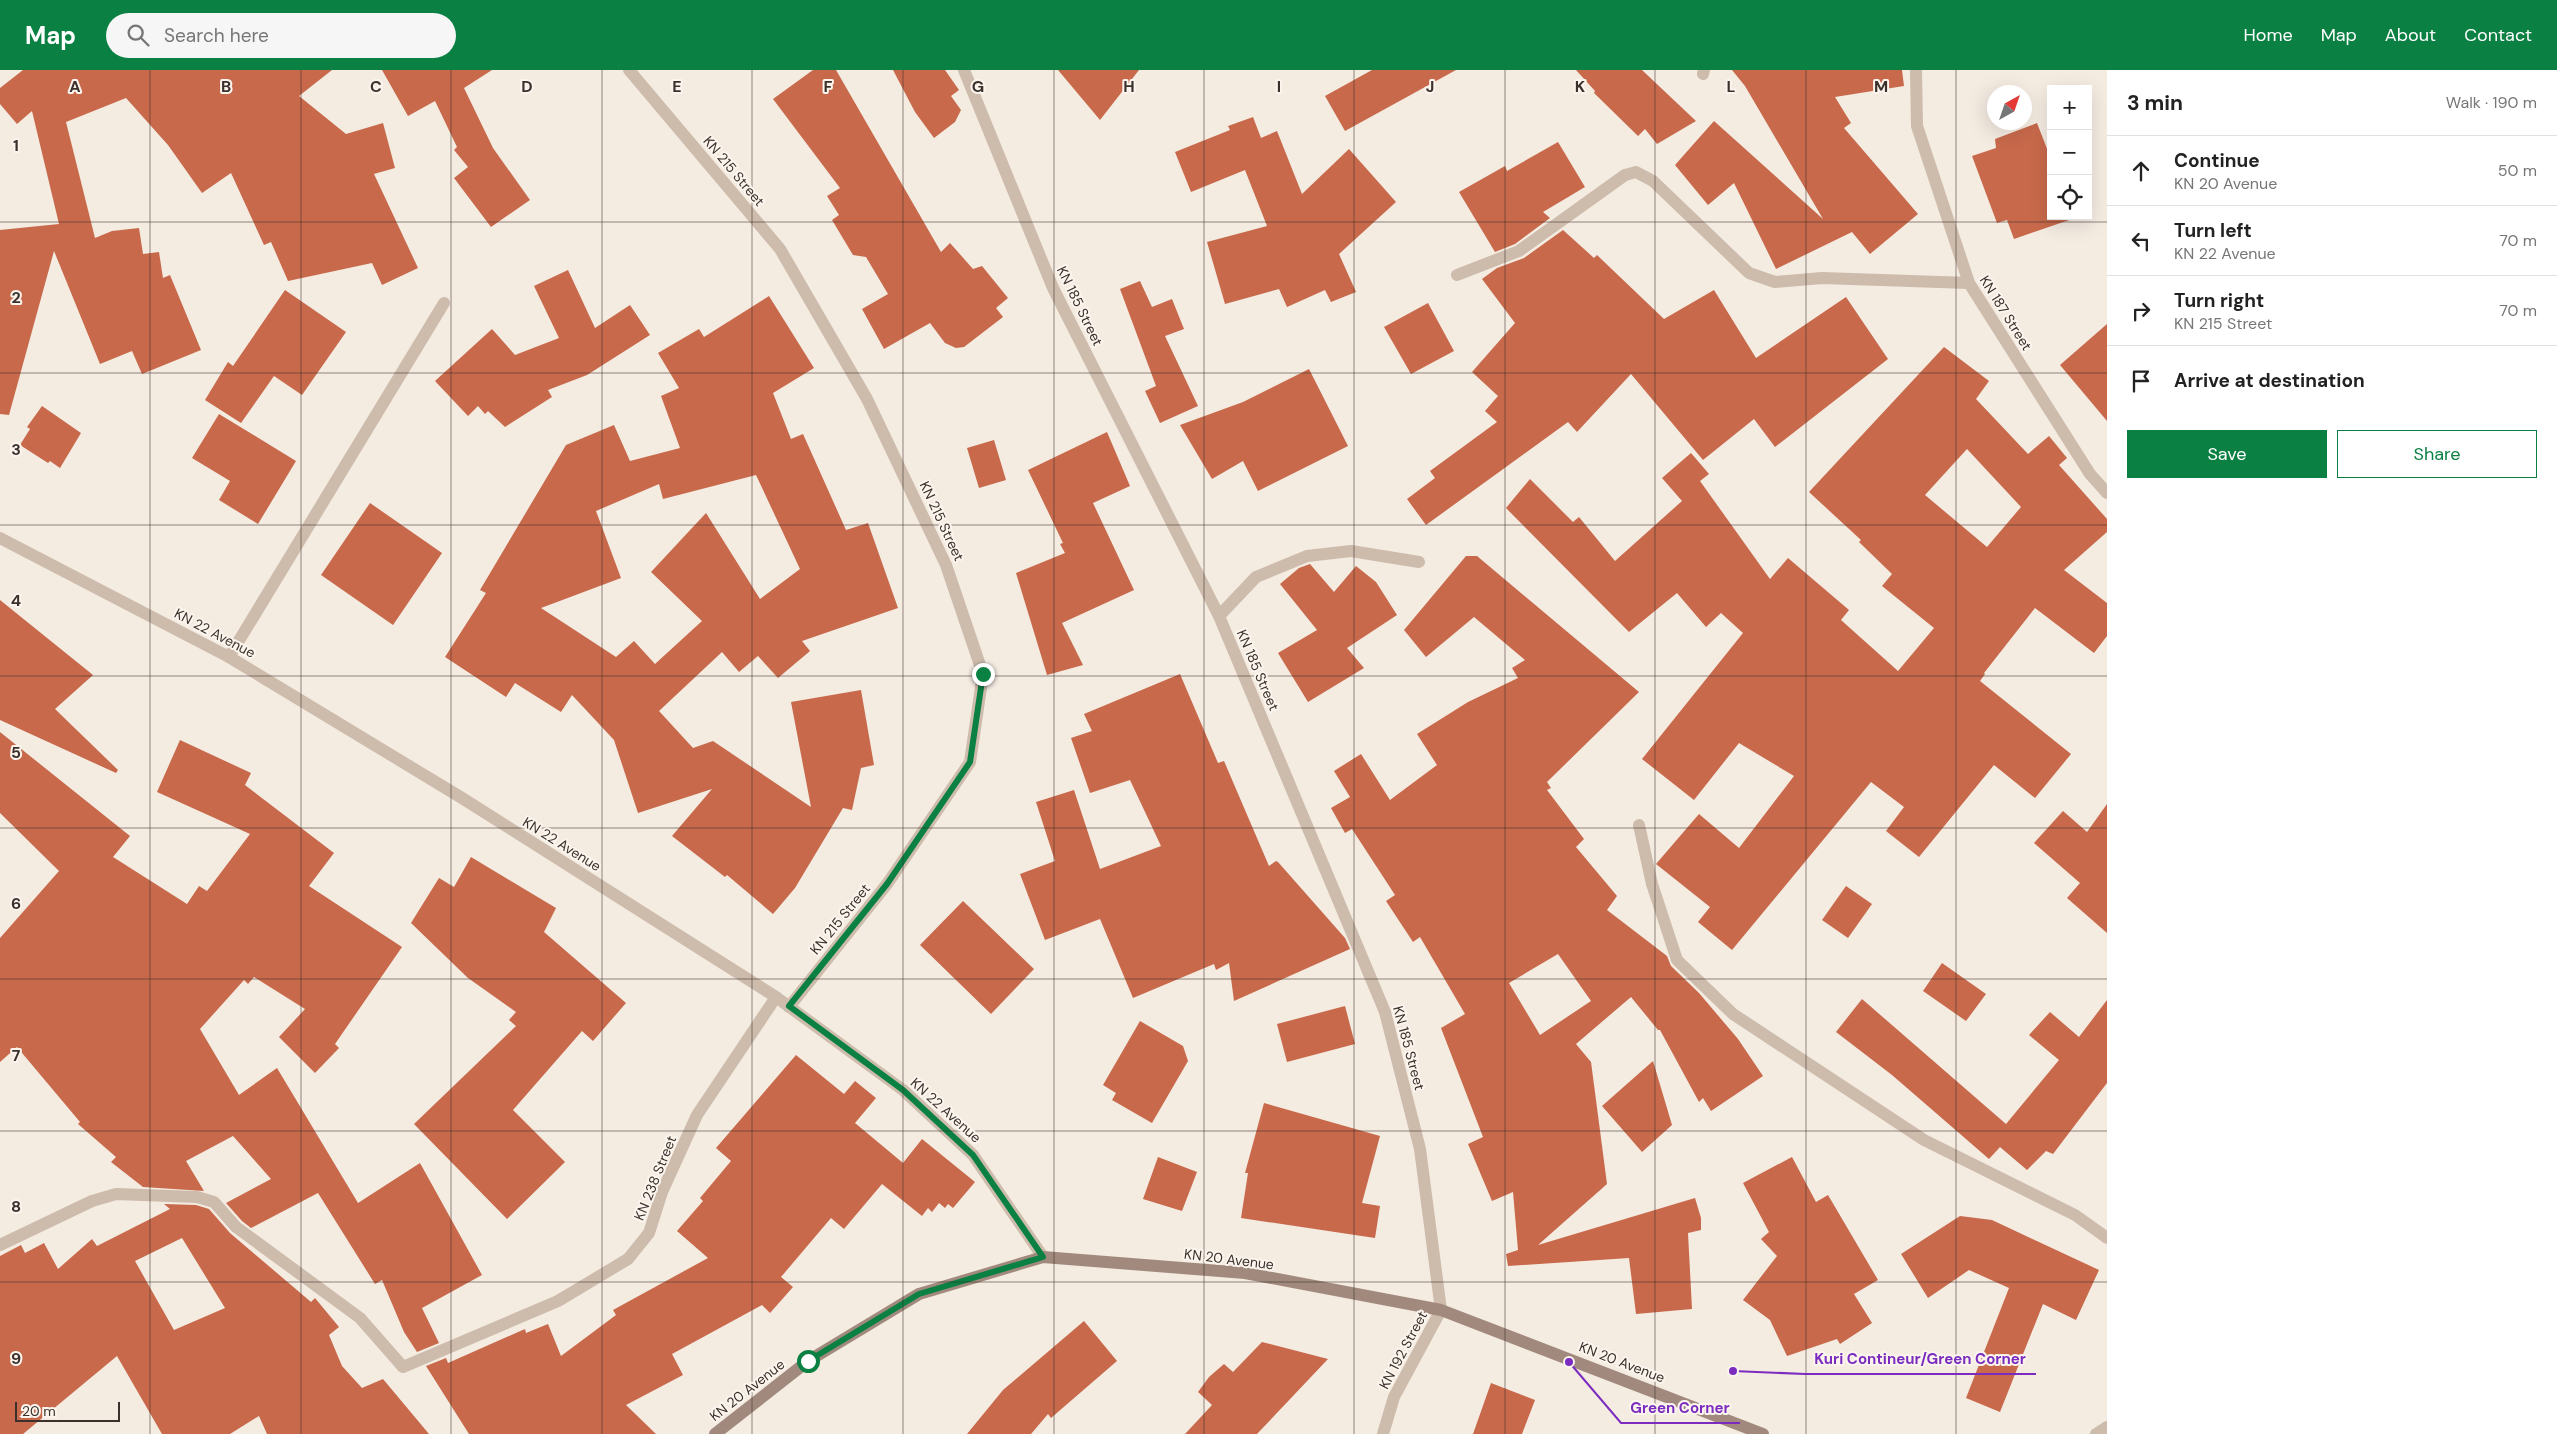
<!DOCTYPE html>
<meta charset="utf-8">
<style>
body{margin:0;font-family:"DM Sans",sans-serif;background:#f6f6f6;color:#222}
.controls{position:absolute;right:15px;top:15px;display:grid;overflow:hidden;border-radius:0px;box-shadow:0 5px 20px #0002}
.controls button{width:45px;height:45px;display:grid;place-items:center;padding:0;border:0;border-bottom:1px solid #e0e0e0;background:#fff;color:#222;font:25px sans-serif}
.compass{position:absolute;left:1987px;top:15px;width:45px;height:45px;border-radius:50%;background:#fff;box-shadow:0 5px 20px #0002;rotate:40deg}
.scale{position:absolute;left:15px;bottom:12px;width:105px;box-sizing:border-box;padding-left:5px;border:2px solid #3b302b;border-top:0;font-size:14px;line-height:18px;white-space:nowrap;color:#3b302b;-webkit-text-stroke:4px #fbf5ee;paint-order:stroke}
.stop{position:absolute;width:15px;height:15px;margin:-11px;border:4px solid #0b8043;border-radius:50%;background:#fff}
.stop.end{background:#0b8043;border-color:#fff;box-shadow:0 1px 5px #0008}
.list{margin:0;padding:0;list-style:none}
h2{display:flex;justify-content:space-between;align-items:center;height:65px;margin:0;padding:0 20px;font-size:21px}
h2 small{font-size:16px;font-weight:400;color:#767676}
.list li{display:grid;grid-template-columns:32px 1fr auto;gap:15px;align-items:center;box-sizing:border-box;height:70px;padding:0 20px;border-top:1px solid #e0e0e0}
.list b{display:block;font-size:19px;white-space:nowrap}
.list p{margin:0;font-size:16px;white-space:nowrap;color:#767676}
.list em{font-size:16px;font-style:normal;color:#767676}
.actions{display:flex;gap:10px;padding:15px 20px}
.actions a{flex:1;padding:11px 0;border:1px solid #0b8043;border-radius:0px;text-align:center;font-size:18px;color:#0b8043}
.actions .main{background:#0b8043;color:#fff}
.icon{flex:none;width:28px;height:28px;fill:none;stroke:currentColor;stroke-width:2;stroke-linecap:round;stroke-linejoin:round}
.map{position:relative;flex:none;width:2107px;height:1364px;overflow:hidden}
header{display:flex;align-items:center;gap:30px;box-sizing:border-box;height:70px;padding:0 25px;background:#0b8043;color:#fff}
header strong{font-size:24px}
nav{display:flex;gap:28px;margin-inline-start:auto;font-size:18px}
.search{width:350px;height:45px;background:#f6f6f6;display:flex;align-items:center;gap:12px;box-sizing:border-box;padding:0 18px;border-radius:28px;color:#767676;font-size:19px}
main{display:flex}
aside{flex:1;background:#fff}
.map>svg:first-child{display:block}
.building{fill:#c8694b;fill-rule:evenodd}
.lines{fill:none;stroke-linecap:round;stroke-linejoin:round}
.minor{stroke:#cdbbac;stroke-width:12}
.tertiary{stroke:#cdbbac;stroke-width:12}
.secondary{stroke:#a18a7d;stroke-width:12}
.route{stroke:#0b8043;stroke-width:6}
.grid{fill:none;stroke:#3b302b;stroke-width:1;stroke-opacity:0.55}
.labels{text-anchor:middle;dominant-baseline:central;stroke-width:4;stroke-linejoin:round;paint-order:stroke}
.street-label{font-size:14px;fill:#3b302b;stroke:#fbf5ee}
.grid-label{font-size:16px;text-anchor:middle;font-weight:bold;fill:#3b302b;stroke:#fbf5ee;stroke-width:4;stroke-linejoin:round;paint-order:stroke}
.leader{fill:none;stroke:#7b2cbf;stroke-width:2}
.callout-dot{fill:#7b2cbf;stroke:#fbf5ee;stroke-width:2}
.callout-label{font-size:15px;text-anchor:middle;font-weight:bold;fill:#7b2cbf;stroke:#fbf5ee;stroke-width:4;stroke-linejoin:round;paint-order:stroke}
</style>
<header>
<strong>Map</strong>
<div class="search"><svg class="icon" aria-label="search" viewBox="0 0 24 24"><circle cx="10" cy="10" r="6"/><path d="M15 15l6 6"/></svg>Search here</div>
<nav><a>Home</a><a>Map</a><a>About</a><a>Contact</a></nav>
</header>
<main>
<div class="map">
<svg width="2107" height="1364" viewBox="0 0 2107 1364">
<rect width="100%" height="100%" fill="#f4ebe1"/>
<!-- building -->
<path class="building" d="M23,0H332L299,26L346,64L383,53L395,98L374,104L418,198L382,215L372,193L288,211L271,172L264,175L231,103L202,123L168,75L126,28L66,52L95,168L112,161L139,158L143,184L159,182L163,208L170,205L201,280L142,304L132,281L100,294L54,181L9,345L0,344V160L59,154L32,41L17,54L0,34V18Z
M382,0H492L464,18L493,78L530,130L491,157L454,108L468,97L454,80L457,77L435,31L408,46Z
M813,0H836L941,182L950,173L973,199L982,196L1008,228L996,238L1003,247L964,277L956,278L945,273L930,253L884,279L862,239L888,224L866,187L853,185L832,150L839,145L827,126L840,118L773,29Z
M893,0H945L959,20L951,26L961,40L955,52L934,68L915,42Z
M1058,0H1139L1100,50Z
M1372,0H1456L1345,61L1325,26Z
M1576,0H1642L1696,51L1657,74L1645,59L1638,66L1594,23L1595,21Z
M1732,0H1902L1904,16L1835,27L1851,53L1844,58L1918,144L1870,184L1852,162L1776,199L1734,113L1708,135L1675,95L1714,51L1823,149L1745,16Z
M1253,47L1261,68L1277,61L1302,124L1349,79L1396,132L1339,184L1356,222L1331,232L1325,220L1287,237L1279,219L1225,234L1207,172L1267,156L1245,100L1191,122L1175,82L1230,60L1228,56Z
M2037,53L2051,89V146L2075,148L2014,169L2007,150L1997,153L1972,86L1996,78L1995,69Z
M1558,72L1585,117L1543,142L1550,148L1515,174L1495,182L1459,122L1505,96L1507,101Z
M1563,160L1594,188L1597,185L1664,249L1714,220L1756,288L1846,227L1888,289L1775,377L1754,349L1703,390L1631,304L1577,362L1568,352L1426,455L1407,429L1435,408L1430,401L1497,352L1485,341L1498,326L1472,302L1515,253L1482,209L1497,198L1524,188Z
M568,200L595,258L630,235L650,265L587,305L548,320L552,327L505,357L488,341L485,344L478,336L468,346L435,311L492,259L515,285L559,268L534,216Z
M1140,211L1152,237L1172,229L1184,259L1165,266L1198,336L1160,353L1145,321L1156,316L1120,219Z
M285,220L346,262L302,325L274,306L241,353L205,330L228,292L233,296Z
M769,226L814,298L773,323L791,369L803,364L846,460L868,453L898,538L802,571L810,581L778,608L758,586L739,602L722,582L659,641L693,678L713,671L811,737L791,632L861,620L874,695L861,698L852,740L843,738L795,818L773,844L727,805L725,807L672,766L712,719L638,743L614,670L572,625L561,642L515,613L506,627L445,587L486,523L480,520L566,375L614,355L630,391L680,378L661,326L679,318L658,283L699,259L704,267ZM756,405L800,499L760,529L706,443L651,502L702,551L655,594L634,571L616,587L541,538L621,508L596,441L659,414L663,429Z
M1428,233L1454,281L1411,304L1384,257Z
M2107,254V351L2060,295Z
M1944,277L1989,311L1976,329L2028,384L2049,366L2067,388L2059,395L2107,449V462L2064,500L2107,533V566L2094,583L2035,538L1984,603L1985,604L1980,611L2071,684L2035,728L1994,695L1919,787L1886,761L1904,737L1871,712L1732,880L1698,852L1710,837L1656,794L1699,744L1739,778L1794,706L1739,673L1694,730L1642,689L1743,563L1721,543L1706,557L1677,523L1629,562L1506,438L1530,409L1573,452L1579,447L1615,491L1682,431L1662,408L1691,383L1709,404L1700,411L1770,509L1788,488L1849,540L1841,550L1898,601L1934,558L1882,516L1892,504L1859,472L1861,470L1809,422ZM1967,379L2021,437L1987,477L1925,425Z
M1309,299L1348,376L1258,421L1243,391L1212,409L1180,355L1243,332Z
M42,336L81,363L60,398L50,391L48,393L20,375L30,359L27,357Z
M219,344L296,391L258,454L219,430L230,411L192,388Z
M1107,362L1130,416L1093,433L1134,520L1062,553L1083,595L1047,605L1016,503L1065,483L1060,474L1063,473L1028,400Z
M994,370L1006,410L979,418L967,378Z
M370,433L442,483L393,555L321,505Z
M1466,486H1477L1639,622L1547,712L1551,718L1547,720L1584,769L1576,777L1617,826L1607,840L1667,886L1671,896L1699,923L1738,969L1763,1006L1711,1041L1703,1028L1699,1032L1660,960H1658L1631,927L1576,974L1591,992L1607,1114L1538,1175L1695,1128L1701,1148V1160L1688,1163L1692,1239L1636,1244L1629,1188L1508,1196L1506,1184L1518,1180L1513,1122L1492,1131L1468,1074L1483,1067L1441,958L1465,944L1420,867L1413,872L1386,831L1395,825L1352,759L1345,763L1331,738L1350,727L1334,701L1361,684L1390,730L1437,695L1417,664L1468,632L1518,608L1512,598L1525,590L1474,547L1426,587L1404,560ZM1558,884L1591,931L1540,965L1509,913Z
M1310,494L1334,522L1356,496L1376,512L1397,545L1347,578L1364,598L1308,632L1278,583L1317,560L1280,514L1299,498Z
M0,530L93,605L55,639L118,700L116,703L0,650Z
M1180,604L1218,693L1224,691L1269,796L1276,791L1278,792L1345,868L1350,879L1234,931L1229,893L1216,900L1214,894L1133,928L1100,849L1045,870L1020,804L1055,791L1036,732L1074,720L1100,799L1161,776L1130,710L1090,723L1071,668L1092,661L1084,644Z
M0,662L130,766L113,787L187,834L199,816L207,821L250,764L157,722L180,670L251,703L245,715L334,783L309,816L402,877L335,974L339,978L315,1003L279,967L305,939L254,907L248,914L244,910L200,959L239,1025L277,998L358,1133L420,1093L482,1205L422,1238L439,1273L417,1282L404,1262L382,1210L375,1214L318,1123L251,1158L242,1151L226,1133L271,1109L233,1066L186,1091L204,1121L143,1117L111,1092L116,1087L78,1054L80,1052L17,977L0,992V868L59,801L0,743Z
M2107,734V863L2067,828L2080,813L2034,773L2063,741L2087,762Z
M471,787L556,838L544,862L626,933L593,971L582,961L513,1040L565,1092L507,1149L414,1054L516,956L509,950L516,942L468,908L411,853L439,808L454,817Z
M1846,816L1872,834L1848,868L1822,850Z
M963,831L1034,899L991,944L920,875Z
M1942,893L1986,924L1966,951L1923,921Z
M1862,929L2006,1054L2059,990L2029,965L2050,942L2079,967L2107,930V1013L2053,1084L2046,1081L2027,1100L2000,1077L1989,1089L1892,1005L1836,962Z
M1345,936L1355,974L1287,992L1277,954Z
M1140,951L1183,976L1188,991L1152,1053L1112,1030L1116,1023L1103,1015Z
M796,985L844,1024L855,1011L876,1028L855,1053L903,1093L922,1069L975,1112L953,1138L948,1134L945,1138L939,1133L932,1142L928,1138L922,1146L882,1114L844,1159L831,1148L781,1207L793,1217L770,1243L762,1235L672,1284L683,1305L626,1335L656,1364H469L426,1296L446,1288L448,1293L525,1259L526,1263L548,1254L561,1286L616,1245L613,1240L708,1188L677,1161L703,1131L700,1128L731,1091L716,1078Z
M1653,991L1672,1055L1642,1082L1602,1036Z
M1264,1033L1380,1066L1362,1133L1380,1136L1375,1168L1241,1148L1248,1103H1245Z
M1158,1087L1197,1102L1182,1141L1143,1129Z
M1792,1087L1816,1132L1828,1125L1878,1210L1854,1224L1872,1253L1840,1274L1837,1269L1787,1286L1770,1250L1743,1230L1777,1186L1761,1169L1769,1162L1743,1113Z
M164,1134L196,1135L209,1139L230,1163L311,1232L315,1228L339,1257L329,1265L342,1296L362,1318L383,1309L429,1364H267L259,1346L230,1364H162L117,1286L23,1364H0V1186L21,1175L25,1183L44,1173L58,1199L92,1169L97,1176L170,1139ZM182,1168L225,1238L174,1260L135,1191Z
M1960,1146L1992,1150L2099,1200L2076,1250L2043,1234L2000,1342L1966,1328L2009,1218L1969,1200L1928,1228L1901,1184Z
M1084,1251L1117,1291L1051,1348L1048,1344L1031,1364H967L1003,1320Z
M1262,1272L1328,1289L1257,1364H1185L1212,1335L1198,1322L1209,1307L1224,1294L1233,1302Z
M1491,1313L1535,1330L1522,1364H1473Z"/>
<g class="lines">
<!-- minor -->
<path class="minor" d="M629,0L780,179L867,329L946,495L983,604L970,692L887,814L789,937
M964,0L1053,218L1219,546L1385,942L1420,1079L1441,1240L1394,1327L1383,1364
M1916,0L1917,56L1969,213L2090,404L2107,423
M1703,4L1704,0
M1457,205L1519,181L1625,105L1636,102L1653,111L1749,203L1775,212L1822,208L1969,213
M1219,546L1256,507L1307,486L1351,481L1419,492
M229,587L444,233
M1639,755L1652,814L1677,890L1733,944L1924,1070L2075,1145L2107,1168
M0,1175L92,1131L116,1124L197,1127L214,1132L236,1157L360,1248L403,1297L558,1231L628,1189L649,1163L662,1122L697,1045L776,927
M2096,1364L2107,1357"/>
<!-- tertiary -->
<path class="tertiary" d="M0,468L229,587L462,728L776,927L903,1020L973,1085L1043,1187"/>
<!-- secondary -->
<path class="secondary" d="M715,1364L808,1291L919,1224L1043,1187L1245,1203L1441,1240L1763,1364"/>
</g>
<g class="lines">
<!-- route -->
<path class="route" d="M808,1291L919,1224L1043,1187L973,1085L903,1020L789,936L887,814L970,692L983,604"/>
</g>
<!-- grid -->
<path class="grid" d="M150,0V1364M301,0V1364M451,0V1364M602,0V1364M752,0V1364M903,0V1364M1054,0V1364M1204,0V1364M1354,0V1364M1505,0V1364M1655,0V1364M1806,0V1364M1956,0V1364M0,152H2107M0,303H2107M0,455H2107M0,606H2107M0,758H2107M0,909H2107M0,1061H2107M0,1212H2107"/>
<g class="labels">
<!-- street labels -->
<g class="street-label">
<text transform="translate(734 101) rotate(50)">KN 215 Street</text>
<text transform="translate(1080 236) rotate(64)">KN 185 Street</text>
<text transform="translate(2006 243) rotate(58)">KN 187 Street</text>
<text transform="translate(942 451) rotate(65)">KN 215 Street</text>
<text transform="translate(215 563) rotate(28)">KN 22 Avenue</text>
<text transform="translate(1258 600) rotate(67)">KN 185 Street</text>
<text transform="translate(562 774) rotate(32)">KN 22 Avenue</text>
<text transform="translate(840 849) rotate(-51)">KN 215 Street</text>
<text transform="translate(1409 978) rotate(75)">KN 185 Street</text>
<text transform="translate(946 1040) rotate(42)">KN 22 Avenue</text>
<text transform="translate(655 1108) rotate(-68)">KN 238 Street</text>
<text transform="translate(1229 1189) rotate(7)">KN 20 Avenue</text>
<text transform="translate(1403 1280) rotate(-62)">KN 192 Street</text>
<text transform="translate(1622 1292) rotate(21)">KN 20 Avenue</text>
<text transform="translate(747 1320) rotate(-38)">KN 20 Avenue</text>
</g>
</g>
<g class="grid-label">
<text x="75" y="22">A</text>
<text x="226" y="22">B</text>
<text x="376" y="22">C</text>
<text x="527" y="22">D</text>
<text x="677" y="22">E</text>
<text x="828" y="22">F</text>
<text x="978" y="22">G</text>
<text x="1129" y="22">H</text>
<text x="1279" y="22">I</text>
<text x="1430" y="22">J</text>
<text x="1580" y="22">K</text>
<text x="1731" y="22">L</text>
<text x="1881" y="22">M</text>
<text x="16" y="81">1</text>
<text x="16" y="233">2</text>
<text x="16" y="385">3</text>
<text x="16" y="536">4</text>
<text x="16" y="688">5</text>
<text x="16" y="839">6</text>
<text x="16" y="991">7</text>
<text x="16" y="1142">8</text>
<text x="16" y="1294">9</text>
</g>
<!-- callouts -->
<path class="leader" d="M1733 1301L1805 1304H2036M1569 1292L1621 1353H1740"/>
<g class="callout-dot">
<circle cx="1733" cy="1301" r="5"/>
<circle cx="1569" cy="1292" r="5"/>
</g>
<g class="callout-label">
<text x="1920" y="1294">Kuri Contineur/Green Corner</text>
<text x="1680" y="1343">Green Corner</text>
</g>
</svg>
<div class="controls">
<button>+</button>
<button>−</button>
<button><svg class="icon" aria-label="locate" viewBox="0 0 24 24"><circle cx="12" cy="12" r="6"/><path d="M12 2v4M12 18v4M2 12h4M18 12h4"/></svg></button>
</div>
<svg class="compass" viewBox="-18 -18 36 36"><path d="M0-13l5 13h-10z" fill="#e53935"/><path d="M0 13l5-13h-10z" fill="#767676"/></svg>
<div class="scale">20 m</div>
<div class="stop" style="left:808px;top:1291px"></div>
<div class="stop end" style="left:983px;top:604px"></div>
</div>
<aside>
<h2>3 min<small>Walk · 190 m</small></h2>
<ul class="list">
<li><svg class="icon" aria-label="ahead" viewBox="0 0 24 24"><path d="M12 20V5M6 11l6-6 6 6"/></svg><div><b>Continue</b><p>KN 20 Avenue</p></div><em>50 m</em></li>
<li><svg class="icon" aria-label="left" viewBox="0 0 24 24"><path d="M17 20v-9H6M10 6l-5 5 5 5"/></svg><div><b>Turn left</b><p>KN 22 Avenue</p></div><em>70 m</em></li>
<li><svg class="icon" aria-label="right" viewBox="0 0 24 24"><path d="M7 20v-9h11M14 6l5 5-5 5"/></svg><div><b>Turn right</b><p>KN 215 Street</p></div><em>70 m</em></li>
<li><svg class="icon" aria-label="arrive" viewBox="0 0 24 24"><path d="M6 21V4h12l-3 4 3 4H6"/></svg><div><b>Arrive at destination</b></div></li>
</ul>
<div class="actions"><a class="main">Save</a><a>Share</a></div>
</aside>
</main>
